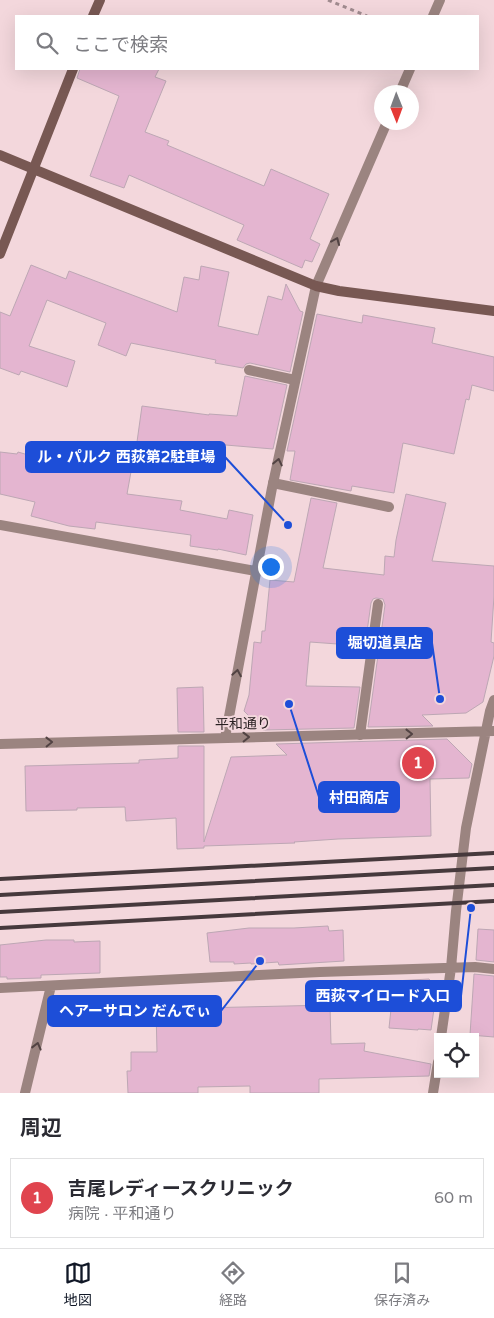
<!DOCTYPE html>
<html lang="ja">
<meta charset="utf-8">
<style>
body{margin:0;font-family:"Varela Round","Noto Sans JP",sans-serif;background:#f2f2f3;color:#2b2b33}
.controls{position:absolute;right:15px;bottom:15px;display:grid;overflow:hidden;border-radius:0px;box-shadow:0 5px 20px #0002}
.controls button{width:45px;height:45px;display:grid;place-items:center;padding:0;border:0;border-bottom:1px solid #e1e1e2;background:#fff;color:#2b2b33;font:25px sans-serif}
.compass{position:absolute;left:374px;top:85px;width:45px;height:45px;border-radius:50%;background:#fff;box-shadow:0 5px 20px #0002;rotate:179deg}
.you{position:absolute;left:270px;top:566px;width:18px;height:18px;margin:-12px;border:4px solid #fff;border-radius:50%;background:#1a73e8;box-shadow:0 0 0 8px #1a73e833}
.badge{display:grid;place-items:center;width:32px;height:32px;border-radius:50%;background:#111827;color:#fff;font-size:16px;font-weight:700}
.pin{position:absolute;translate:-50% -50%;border:2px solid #fff;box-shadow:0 1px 5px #0006}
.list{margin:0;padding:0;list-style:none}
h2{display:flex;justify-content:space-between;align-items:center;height:65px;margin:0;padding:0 20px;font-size:21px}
h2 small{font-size:16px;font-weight:400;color:#7c7c81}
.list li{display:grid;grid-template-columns:32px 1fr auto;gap:15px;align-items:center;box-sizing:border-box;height:80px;margin:0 10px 10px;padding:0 10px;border:1px solid #e1e1e2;border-radius:0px}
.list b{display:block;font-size:19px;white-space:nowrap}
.list p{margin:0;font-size:16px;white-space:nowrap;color:#7c7c81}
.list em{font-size:16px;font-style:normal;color:#7c7c81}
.icon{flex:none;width:28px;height:28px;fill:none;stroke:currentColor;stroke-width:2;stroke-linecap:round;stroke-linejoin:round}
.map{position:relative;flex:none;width:494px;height:1093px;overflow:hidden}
.search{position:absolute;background:#fff;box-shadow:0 5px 20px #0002;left:15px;right:15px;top:15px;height:55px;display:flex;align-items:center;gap:12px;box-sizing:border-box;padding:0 18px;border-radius:0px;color:#7c7c81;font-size:19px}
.sheet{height:155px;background:#fff}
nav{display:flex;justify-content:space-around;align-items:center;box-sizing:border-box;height:70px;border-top:1px solid #e1e1e2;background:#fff;font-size:14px;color:#7c7c81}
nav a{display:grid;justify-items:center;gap:2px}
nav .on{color:#111827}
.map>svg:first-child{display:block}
.building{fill:#e4b5d0;stroke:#bda7b4}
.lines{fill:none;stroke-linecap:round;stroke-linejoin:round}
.path{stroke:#a08b8f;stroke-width:3;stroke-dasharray:4 4;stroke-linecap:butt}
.lane{stroke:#9b8480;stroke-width:10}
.street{stroke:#9b8480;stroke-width:10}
.secondary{stroke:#785853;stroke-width:10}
.rail{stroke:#46393c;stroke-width:4}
.oneway{stroke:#524343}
.labels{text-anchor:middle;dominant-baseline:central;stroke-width:4;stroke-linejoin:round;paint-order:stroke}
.street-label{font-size:14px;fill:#2a2022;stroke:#f3d7dc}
.leader{fill:none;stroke:#1d4ed8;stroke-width:2}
.callout-dot{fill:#1d4ed8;stroke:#f3d7dc;stroke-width:2}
.callout{fill:#1d4ed8;stroke:#1d4ed8;stroke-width:2}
.callout-label{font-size:15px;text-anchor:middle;font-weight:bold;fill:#fff}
</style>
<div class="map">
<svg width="494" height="1093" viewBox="0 0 494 1093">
<rect width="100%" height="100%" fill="#f3d7dc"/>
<!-- building -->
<path class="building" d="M80,69H159L155,77L166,81L145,132L169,141L167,145L264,186L271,169L329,194L310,239L320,244L312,262L305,260L302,268L237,240L244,225L129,175L124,188L90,176L119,96L77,78Z
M31,265L66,279L69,271L177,312L184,277L199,280L201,266L229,272L218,326L258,335L268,296L282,300L286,284L300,311L303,312L290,372L250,363L246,364L243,368L215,363L216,360L131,343L126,356L98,345L106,323L47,300L29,346L75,361L67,387L21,371L19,375L0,368V312L10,316Z
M317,314L362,323L363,315L435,328L432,343L494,357V391L472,385L469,400L466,399L454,454L403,443L394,493L352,486L351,491L290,480L295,451H287Z
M245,376L287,385L273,449L190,442L189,456L136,449L142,406L209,415V414L237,416Z
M71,443L134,455L127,494L182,501L180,510L227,519L229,510L253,515L246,555L218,549V550L190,546L191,535L96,522L95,529L69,526L31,516L35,502L0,494V452L17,454L18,452L66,466Z
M406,494L446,503L432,561L494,566V596L491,642L494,643V656L483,702L466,713L422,715L433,726L368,727L385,605L383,599L376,598L373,599L371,603L365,646L310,642L306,686L360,687L354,728L263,730L244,711L249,695L254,642L261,643L262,631H265L270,580L294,582L311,498L337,503L323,568L384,575L385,556L394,557L396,540Z
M203,687L204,732H178L177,688Z
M447,739L472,764L469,778L430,779L431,836L338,839L294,842L295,843L204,846V848L177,849L176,818L126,821L125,807L77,808V810L26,811L25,766L139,763V760L178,758V746H204V842L231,757L287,755L276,744Z
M328,926L329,931L343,930L344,961L279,965L278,962L251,964V963L234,964V962H210L207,933L249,928H294Z
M478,929L494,930V962L476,960Z
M46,940H74V942L100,941V973L41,975V978L7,979V977H0V945Z
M474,974L494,976V1037L470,1035Z
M429,979L437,988L431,1030L418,1029V1030L389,1028L394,981Z
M330,1005L331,1044L365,1043L364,1051L431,1064L429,1076L319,1079V1093H250V1086L198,1087V1093H128L127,1071H131V1052H157L156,1009Z"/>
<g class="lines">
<!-- path -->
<path class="path" d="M328,0L367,16"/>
<!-- lane -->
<path class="lane" d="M249,370L295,380
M273,483L389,507
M360,735L378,604"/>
<!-- street -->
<path class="street" d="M433,16L440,0
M400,92L410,69
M0,525L256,571
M225,738L272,488L316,286L387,122
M0,744L494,731
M0,988L320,972L475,967L494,969
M441,1037L451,968L456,911L466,828L490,711L494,700
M25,1093L51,986
M433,1093L438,1062"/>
<!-- secondary -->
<path class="secondary" d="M93,16L100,0
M0,155L316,286L339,291L494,311
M0,254L73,69"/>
<!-- rail -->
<path class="rail" d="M0,879L494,853
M0,895L494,868
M0,912L494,885
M0,928L494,901"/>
</g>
<!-- one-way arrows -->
<defs><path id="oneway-chevron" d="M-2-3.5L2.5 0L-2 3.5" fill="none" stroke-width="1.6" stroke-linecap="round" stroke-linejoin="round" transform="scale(1.25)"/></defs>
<g class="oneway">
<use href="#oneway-chevron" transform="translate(336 241) rotate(-67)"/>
<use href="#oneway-chevron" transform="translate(278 462) rotate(-78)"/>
<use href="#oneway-chevron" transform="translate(237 673) rotate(-80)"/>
<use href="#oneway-chevron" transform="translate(409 734) rotate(-1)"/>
<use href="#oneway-chevron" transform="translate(246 737) rotate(-1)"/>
<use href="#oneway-chevron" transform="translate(49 742) rotate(-1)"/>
<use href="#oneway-chevron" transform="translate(37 1046) rotate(-76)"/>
</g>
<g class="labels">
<!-- street labels -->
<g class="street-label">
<text transform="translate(243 724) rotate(-1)">平和通り</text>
</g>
</g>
<!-- callouts -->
<path class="leader" d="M288 525L225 457M440 699L432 643M289 704L319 797M471 908L461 996M260 961L221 1011"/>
<g class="callout-dot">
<circle cx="288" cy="525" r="5"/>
<circle cx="440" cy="699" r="5"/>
<circle cx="289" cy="704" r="5"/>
<circle cx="471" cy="908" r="5"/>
<circle cx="260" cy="961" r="5"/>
</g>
<g class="callout">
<rect x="26" y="442" width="199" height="30" rx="5"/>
<rect x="337" y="628" width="95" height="30" rx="5"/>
<rect x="319" y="782" width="80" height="30" rx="5"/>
<rect x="306" y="981" width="155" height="30" rx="5"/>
<rect x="48" y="996" width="173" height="30" rx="5"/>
</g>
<g class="callout-label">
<text x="126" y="462">ル・パルク 西荻第2駐車場</text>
<text x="385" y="648">堀切道具店</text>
<text x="359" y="803">村田商店</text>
<text x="383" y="1001">西荻マイロード入口</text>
<text x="135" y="1016">ヘアーサロン だんでぃ</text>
</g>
</svg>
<div class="controls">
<button><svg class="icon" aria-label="locate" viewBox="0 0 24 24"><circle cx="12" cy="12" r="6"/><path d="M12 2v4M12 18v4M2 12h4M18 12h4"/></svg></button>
</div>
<svg class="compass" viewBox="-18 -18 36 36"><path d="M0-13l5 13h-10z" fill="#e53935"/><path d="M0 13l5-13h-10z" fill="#7c7c81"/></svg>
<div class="you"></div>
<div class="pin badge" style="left:418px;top:763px;background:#e0444e">1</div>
<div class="search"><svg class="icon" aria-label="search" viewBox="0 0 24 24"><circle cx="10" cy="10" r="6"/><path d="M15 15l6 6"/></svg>ここで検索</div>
</div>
<section class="sheet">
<h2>周辺<small></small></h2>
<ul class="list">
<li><span class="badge" style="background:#e0444e">1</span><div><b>吉尾レディースクリニック</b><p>病院 · 平和通り</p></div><em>60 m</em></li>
</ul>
</section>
<nav>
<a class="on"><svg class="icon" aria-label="map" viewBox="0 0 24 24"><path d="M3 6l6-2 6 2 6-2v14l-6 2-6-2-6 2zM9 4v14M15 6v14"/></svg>地図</a>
<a><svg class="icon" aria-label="directions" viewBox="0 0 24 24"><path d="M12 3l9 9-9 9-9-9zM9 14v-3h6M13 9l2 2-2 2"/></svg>経路</a>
<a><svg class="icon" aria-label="saved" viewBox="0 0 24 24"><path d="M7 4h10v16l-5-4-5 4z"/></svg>保存済み</a>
</nav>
